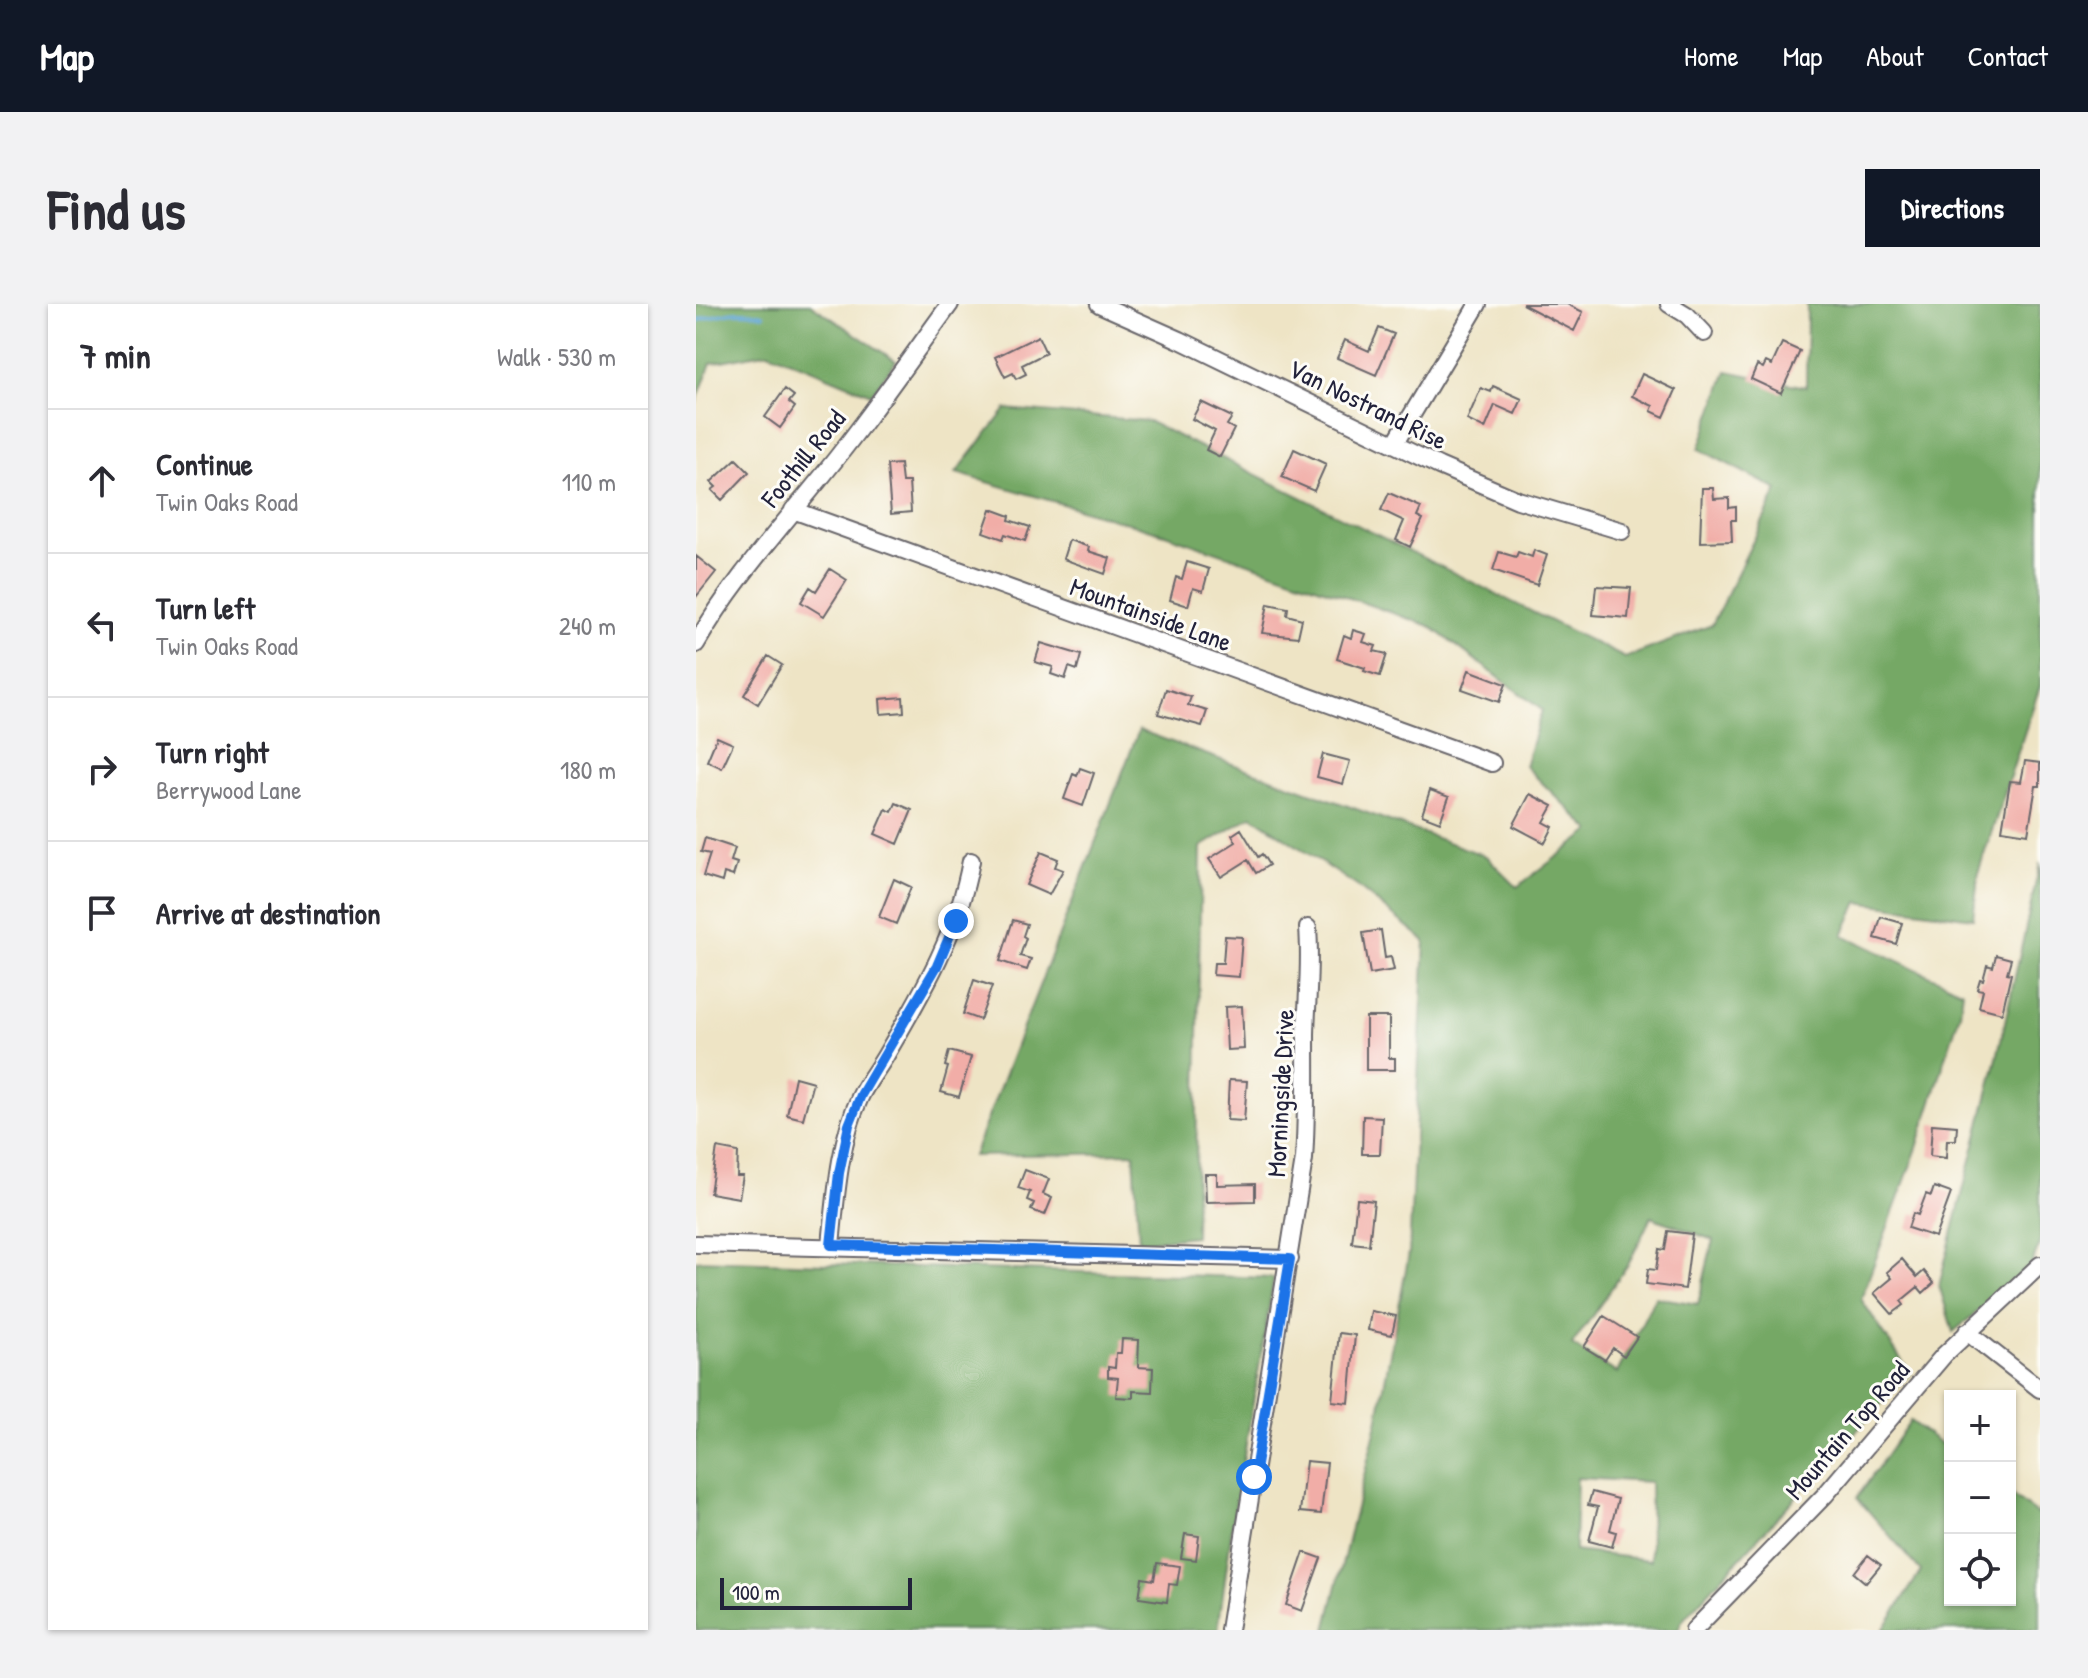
<!DOCTYPE html>
<meta charset="utf-8">
<style>
body{margin:0;font-family:"Patrick Hand",sans-serif;background:#f2f2f3;color:#2b2b33}
.controls{position:absolute;right:24px;bottom:24px;display:grid;overflow:hidden;border-radius:0px;box-shadow:0 2px 6px #0004}
.controls button{width:72px;height:72px;display:grid;place-items:center;padding:0;border:0;border-bottom:2px solid #e1e1e2;background:#fff;color:#2b2b33;font:40px sans-serif}
.scale{position:absolute;left:24px;bottom:20px;width:192px;box-sizing:border-box;padding-left:8px;border:4px solid #22223b;border-top:0;font-size:22px;line-height:28px;white-space:nowrap;color:#22223b;-webkit-text-stroke:6px #fdfcf7;paint-order:stroke}
.stop{position:absolute;width:24px;height:24px;margin:-18px;border:6px solid #1a73e8;border-radius:50%;background:#fff}
.stop.end{background:#1a73e8;border-color:#fff;box-shadow:0 2px 8px #0008}
.list{margin:0;padding:0;list-style:none}
h2{display:flex;justify-content:space-between;align-items:center;height:104px;margin:0;padding:0 32px;font-size:34px}
h2 small{font-size:26px;font-weight:400;color:#7c7c81}
.list li{display:grid;grid-template-columns:52px 1fr auto;gap:24px;align-items:center;box-sizing:border-box;height:144px;padding:0 32px;border-top:2px solid #e1e1e2}
.list b{display:block;font-size:30px;white-space:nowrap}
.list p{margin:0;font-size:26px;white-space:nowrap;color:#7c7c81}
.list em{font-size:26px;font-style:normal;color:#7c7c81}
.icon{flex:none;width:44px;height:44px;fill:none;stroke:currentColor;stroke-width:2;stroke-linecap:round;stroke-linejoin:round}
.map{position:relative;flex:none;width:1344px;height:1326px;overflow:hidden;border-radius:0px}
header{display:flex;align-items:center;gap:48px;box-sizing:border-box;height:112px;padding:0 40px;background:#111827;color:#fff}
header strong{font-size:38px}
nav{display:flex;gap:44px;margin-inline-start:auto;font-size:28px}
.intro{display:flex;align-items:center;justify-content:space-between;box-sizing:border-box;height:192px;padding:0 48px}
h1{margin:0;font-size:56px}
.button{padding:20px 36px;border-radius:0px;background:#111827;color:#fff;font-size:28px;font-weight:700}
main{display:flex;gap:48px;padding:0 48px}
aside{flex:1;background:#fff;border-radius:0px;box-shadow:0 2px 6px #0004}
.map>svg:first-child{display:block}
.forest{fill:#74a865;stroke:#4b6550;stroke-width:2;fill-rule:evenodd}
.lines{fill:none;stroke-linecap:round;stroke-linejoin:round}
.stream{stroke:#5aa3d1;stroke-width:4}
.building{fill:#f1ada7}
.minor-casing{stroke:#69666b;stroke-width:20}
.minor{stroke:#fff;stroke-width:16}
.route{stroke:#1a73e8;stroke-width:10}
.labels{text-anchor:middle;dominant-baseline:central;stroke-width:6;stroke-linejoin:round;paint-order:stroke}
.street-label{font-size:26px;fill:#22223b;stroke:#fdfcf7}
</style>
<header>
<strong>Map</strong>
<nav><a>Home</a><a>Map</a><a>About</a><a>Contact</a></nav>
</header>
<div class="intro"><h1>Find us</h1><a class="button">Directions</a></div>
<main>
<aside>
<h2>7 min<small>Walk · 530 m</small></h2>
<ul class="list">
<li><svg class="icon" aria-label="ahead" viewBox="0 0 24 24"><path d="M12 20V5M6 11l6-6 6 6"/></svg><div><b>Continue</b><p>Twin Oaks Road</p></div><em>110 m</em></li>
<li><svg class="icon" aria-label="left" viewBox="0 0 24 24"><path d="M17 20v-9H6M10 6l-5 5 5 5"/></svg><div><b>Turn left</b><p>Twin Oaks Road</p></div><em>240 m</em></li>
<li><svg class="icon" aria-label="right" viewBox="0 0 24 24"><path d="M7 20v-9h11M14 6l5 5-5 5"/></svg><div><b>Turn right</b><p>Berrywood Lane</p></div><em>180 m</em></li>
<li><svg class="icon" aria-label="arrive" viewBox="0 0 24 24"><path d="M6 21V4h12l-3 4 3 4H6"/></svg><div><b>Arrive at destination</b></div></li>
</ul>
</aside>
<div class="map">
<svg width="1344" height="1326" viewBox="0 0 1344 1326">
<rect width="100%" height="100%" fill="#fdfcf7"/>
<filter id="ink" filterUnits="userSpaceOnUse"><feTurbulence type="fractalNoise" baseFrequency=".0125" numOctaves="2"/><feDisplacementMap in="SourceGraphic" scale="16" xChannelSelector="R" yChannelSelector="G"/><feConvolveMatrix kernelMatrix="1 2 1 2 8 2 1 2 1" color-interpolation-filters="sRGB"/></filter>
<filter id="wash" filterUnits="userSpaceOnUse"><feTurbulence type="fractalNoise" baseFrequency=".006" numOctaves="4" result="noise"/><feDisplacementMap in="SourceGraphic" scale="32" xChannelSelector="R" yChannelSelector="G"/><feGaussianBlur stdDeviation="1.8" result="paint"/><feColorMatrix in="noise" values="0 0 0 0 0 0 0 0 0 0 0 0 0 0 0 0 0 1.4 0 .05"/><feComposite in="paint" operator="in"/></filter>
<g filter="url(#wash)">
<rect width="100%" height="100%" fill="#eee4c5"/>
<!-- forest -->
<path class="forest" d="M0,0H114L200,57L175,90L73,48L15,59L0,99Z
M1111,0H1344V382L1283,566L1277,614L1162,598L1147,631L1267,687L1264,709L1221,844L1165,995L1214,1069L985,1318L982,1326H630L681,1119L713,949L729,637L661,582L556,512L505,543L499,932L443,938L438,849L277,852L443,426L790,552L821,583L895,527L829,462L846,406L734,322L469,230L260,169L310,105L452,117L929,354L1016,321L1082,186L1003,145L1031,67L1110,83ZM955,913L1017,936L1002,1000L959,993L921,1069L876,1041L933,959ZM881,1174L954,1178L955,1256L879,1247Z
M1344,559V940L1334,964L1257,1028L1243,981L1301,754Z
M0,956L578,974L537,1217L522,1326H0Z
M1214,1117L1254,1146V1296H1314V1190L1341,1210L1344,1206V1326H1187L1225,1267L1161,1194Z"/>
<g class="lines">
<!-- stream -->
<path class="stream" d="M0,17C24,10 43,4 67,11"/>
</g>
<g id="blocks">
<!-- building -->
<path class="building" d="M826,0H871L887,8L878,27Z
M683,24L698,30L680,71L641,54L649,36L673,47Z
M342,32L350,49L326,61L330,70L320,75L317,69L309,73L299,53Z
M1086,39L1104,47L1085,89L1055,75L1061,61L1067,64L1070,58L1076,61Z
M946,70L980,86L968,113L955,107L957,102L936,92Z
M797,82L826,95L819,110L799,101L789,125L771,116L785,84L795,88Z
M89,85L98,92L93,98L99,103L84,124L69,113Z
M505,98L536,113L531,121L538,125L524,153L510,146L519,127L496,115Z
M598,145L630,160L618,187L586,173Z
M40,155L53,168L26,196L16,186L20,183L15,178Z
M204,160L206,178H213L215,208L195,210L191,161Z
M1006,184H1017L1018,195L1033,194V204L1040,203V216H1035L1036,237L1004,238Z
M693,189L725,203L721,212L727,215L714,243L700,236L708,217L685,206Z
M295,205L314,212L313,216L334,223L329,237L309,230L307,235L287,228Z
M373,236L393,243L392,247L414,254L409,270L367,255Z
M838,246L851,251L841,281L797,266L803,248L820,253L822,248L836,253Z
M0,252L20,268L0,293Z
M491,258L513,265L507,287L497,284L492,302L474,296L480,273L486,275Z
M134,265L151,276L128,312L105,298L114,283L120,287Z
M900,282L935,284L932,314L897,311Z
M572,300L592,304L591,311L606,315L602,333L566,329Z
M657,326L670,330L667,338L680,342L678,347L691,350L684,372L668,367L669,364L641,355L648,331L655,334Z
M345,339L385,351L381,366L373,363L369,375L355,370L357,363L339,358Z
M72,352L86,361L62,400L48,391Z
M773,366L810,380L803,398L766,385Z
M470,385L495,393L492,401L511,407L506,422L462,410Z
M207,393L208,408L185,410L184,395Z
M21,433L37,440L26,464L11,457Z
M627,450L654,457L647,480L621,473Z
M1329,457L1344,459V482H1340L1332,530L1306,526L1314,477L1325,478Z
M384,464L398,469L387,502L368,495L377,470L381,472Z
M734,486L753,493L744,518L726,511Z
M834,490L857,502L848,518L857,523L849,539L817,522Z
M200,499L216,506L202,540L179,530L190,505L196,508Z
M545,525L562,553L566,550L573,561L560,569L552,556L525,573L513,555L540,538L536,531Z
M9,534L39,544L35,557L41,559L37,572L28,569L26,578L7,572L14,550L5,548Z
M345,548L362,555L359,563L367,566L353,591L330,581Z
M198,575L215,583L200,620L183,613Z
M1185,613L1206,619L1200,640L1179,634Z
M317,616L331,620L327,632L330,634L324,652L335,655L331,666L304,657Z
M685,626L689,654L695,653L698,666L674,670L667,629Z
M529,632L546,633L543,673L517,671L518,659H527Z
M1300,651L1315,655L1311,669L1315,670L1306,709L1283,703L1287,686L1281,685L1284,675L1287,676L1291,661L1297,663Z
M278,676L296,682L284,716L267,710Z
M546,702L548,745L531,746L529,703Z
M670,713H693V754H699V766H670Z
M253,747L275,753L263,793L245,788L252,763L249,762Z
M99,773L117,778L107,815L91,811Z
M533,776L551,777L548,817L531,816Z
M667,812L686,813L684,850H666Z
M1236,820L1261,822L1260,836H1251L1250,854L1234,852Z
M21,844L42,848L41,872H47L43,894L14,889Z
M329,866L353,875L347,890L356,894L349,911L335,906L338,899L331,896L334,888L322,884Z
M509,870H521V881L559,880V897L510,898Z
M1238,883L1255,889L1239,933L1212,924L1217,909L1222,911L1230,890L1235,892Z
M661,895L678,897L673,941L656,939Z
M972,927L996,930L989,985L950,980L952,965L960,966L963,945L969,946Z
M1206,955L1221,973L1228,967L1238,979L1227,989L1222,983L1205,997L1208,1001L1196,1010L1178,989L1196,974L1191,968Z
M675,1007L700,1012L696,1031L672,1026Z
M908,1012L941,1033L928,1052L917,1044L909,1056L888,1043Z
M643,1029L659,1031L653,1099L636,1097Z
M426,1035L443,1036L442,1063L457,1064L456,1088L437,1087V1094L420,1093L422,1074L412,1073V1063L419,1064L420,1049H425Z
M610,1157L631,1159L625,1210L604,1208Z
M896,1188L922,1195L914,1226L920,1228L916,1243L893,1237L902,1203L892,1201Z
M489,1230L503,1232L500,1256L485,1254Z
M608,1248L625,1254L606,1307L590,1301Z
M1172,1251L1185,1261L1170,1279L1158,1269Z
M461,1259L484,1262L481,1281L473,1280L471,1298L443,1294L446,1274L458,1276Z"/>
</g>
</g>
<g filter="url(#ink)">
<use href="#blocks" fill-opacity="0" stroke="#69666b" stroke-width="2"/>
<g class="lines">
<defs>
<path id="minor" d="M403,0L484,36L743,162L822,196L926,227
M973,0L991,11L1008,29
M699,139L782,0
M97,206L796,459
M0,340C32,284 73,237 114,187C164,127 208,63 254,0
M0,940L594,955
M135,941C140,892 143,838 164,793C171,778 182,765 190,751C226,689 262,629 275,557
M1271,1028L1344,1085
M533,1326L608,855C611,813 610,772 610,730C611,692 615,662 612,624
M998,1326L1129,1191L1248,1051L1344,961"/>
</defs>
<!-- minor casing -->
<use href="#minor" class="minor-casing"/>
<!-- minor -->
<use href="#minor" class="minor"/>
</g>
</g>
<g class="lines" filter="url(#ink)">
<!-- route -->
<path class="route" d="M260,617L241,662L165,791L153,821L143,869L135,941L594,955L558,1173"/>
</g>
<g class="labels">
<!-- street labels -->
<g class="street-label">
<text transform="translate(672 100) rotate(26)">Van Nostrand Rise</text>
<text transform="translate(107 154) rotate(-51)">Foothill Road</text>
<text transform="translate(455 310) rotate(20)">Mountainside Lane</text>
<text transform="translate(584 789) rotate(-87)">Morningside Drive</text>
<text transform="translate(1151 1126) rotate(-49)">Mountain Top Road</text>
</g>
</g>
</svg>
<div class="controls">
<button>+</button>
<button>−</button>
<button><svg class="icon" aria-label="locate" viewBox="0 0 24 24"><circle cx="12" cy="12" r="6"/><path d="M12 2v4M12 18v4M2 12h4M18 12h4"/></svg></button>
</div>
<div class="scale">100 m</div>
<div class="stop" style="left:558px;top:1173px"></div>
<div class="stop end" style="left:260px;top:617px"></div>
</div>
</main>
